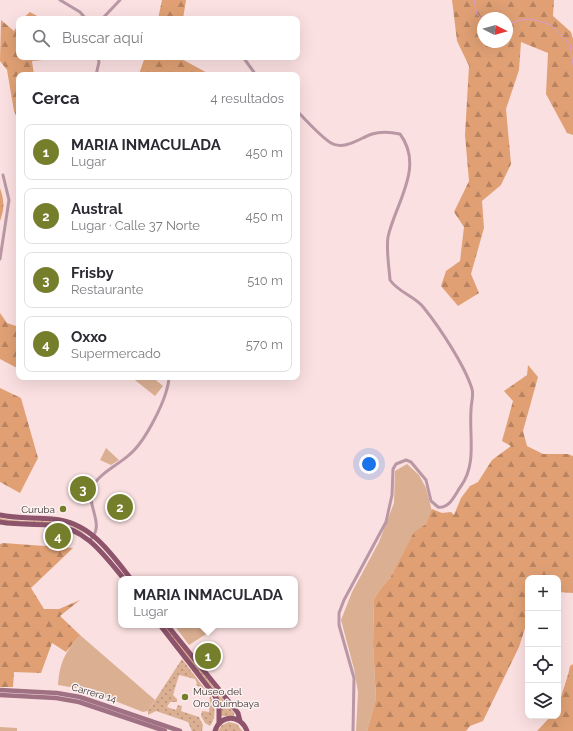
<!DOCTYPE html>
<html lang="es">
<meta charset="utf-8">
<style>
body{margin:0;font-family:Raleway,sans-serif;background:#f7f7f7;color:#2b2b33}
.controls{position:absolute;right:12px;bottom:12px;display:grid;overflow:hidden;border-radius:8px;box-shadow:0 4px 16px #0002}
.controls button{width:36px;height:36px;display:grid;place-items:center;padding:0;border:0;border-bottom:1px solid #e1e1e2;background:#fff;color:#2b2b33;font:20px sans-serif}
.compass{position:absolute;left:477px;top:12px;width:36px;height:36px;border-radius:50%;background:#fff;box-shadow:0 4px 16px #0002;rotate:96deg}
.you{position:absolute;left:369px;top:464px;width:14px;height:14px;margin:-10px;border:3px solid #fff;border-radius:50%;background:#1a73e8;box-shadow:0 0 0 6px #1a73e833}
.badge{display:grid;place-items:center;width:26px;height:26px;border-radius:50%;background:#757e2a;color:#fff;font-size:13px;font-weight:700}
.pin{position:absolute;translate:-50% -50%;border:2px solid #fff;box-shadow:0 1px 4px #0006}
.popup{position:absolute;left:118px;top:576px;width:180px;height:52px;box-sizing:border-box;display:grid;place-content:center;border-radius:8px;background:#fff;filter:drop-shadow(0 1px 3px #0005);font-size:13px;white-space:nowrap;color:#7c7c81}
.popup b{font-size:15px;color:#2b2b33}
.popup::after{content:'';position:absolute;left:50%;top:100%;margin-left:-8px;border:8px solid transparent;border-top-color:#fff}
.list{margin:0;padding:0;list-style:none}
h2{display:flex;justify-content:space-between;align-items:center;height:52px;margin:0;padding:0 16px;font-size:17px}
h2 small{font-size:13px;font-weight:400;color:#7c7c81}
.list li{display:grid;grid-template-columns:26px 1fr auto;gap:12px;align-items:center;box-sizing:border-box;height:56px;margin:0 8px 8px;padding:0 8px;border:1px solid #e1e1e2;border-radius:8px}
.list b{display:block;font-size:15px;white-space:nowrap}
.list p{margin:0;font-size:13px;white-space:nowrap;color:#7c7c81}
.list em{font-size:13px;font-style:normal;color:#7c7c81}
.icon{flex:none;width:22px;height:22px;fill:none;stroke:currentColor;stroke-width:2;stroke-linecap:round;stroke-linejoin:round}
.map{position:relative;flex:none;width:573px;height:731px;overflow:hidden}
.search{position:absolute;background:#fff;box-shadow:0 4px 16px #0002;left:16px;top:16px;width:284px;height:44px;display:flex;align-items:center;gap:10px;box-sizing:border-box;padding:0 14px;border-radius:8px;color:#7c7c81;font-size:15px}
.panel{position:absolute;background:#fff;box-shadow:0 4px 16px #0002;left:16px;top:72px;width:284px;height:308px;border-radius:8px}
.map>svg:first-child{display:block}
.grass{fill:#dbaf92}
.forest{fill:url(#forest-firs);fill-rule:evenodd}
.garden{fill:url(#garden-dots)}
.lines{fill:none;stroke-linecap:round;stroke-linejoin:round}
.stream{stroke:#d89bcb;stroke-width:1}
.street{stroke:#b997a4;stroke-width:3}
.secondary{stroke:#a07083;stroke-width:4.5}
.primary{stroke:#8d546b;stroke-width:5}
.poi-dot{fill:#757e2a;stroke:#fdf2f2;stroke-width:1.5}
.labels{text-anchor:middle;dominant-baseline:central;stroke-width:3;stroke-linejoin:round;paint-order:stroke}
.poi-label{font-size:10px;fill:#3f3535;stroke:#fdf2f2;text-anchor:end}
.street-label{font-size:10px;fill:#3f3535;stroke:#fdf2f2}
</style>
<div class="map">
<svg width="573" height="731" viewBox="0 0 573 731">
<defs>
<pattern id="forest-firs" width="22" height="20" patternUnits="userSpaceOnUse"><rect width="22" height="20" fill="#e0a074"/><path d="M5 1l3.5 6h-7zM16 11l3.5 6h-7z" fill="#b78360"/></pattern>
<pattern id="garden-dots" width="8" height="8" patternUnits="userSpaceOnUse"><rect width="8" height="8" fill="#dbaf92"/><path d="M2 2h.1M6 6h.1" fill="none" stroke="#b38f78" stroke-width="1.8" stroke-linecap="round"/></pattern>
</defs>
<rect width="100%" height="100%" fill="#fbe0e1"/>
<!-- grass -->
<path class="grass" d="M131,377H152L163,386L155,396Z
M106,448L119,460L111,465L100,460Z
M407,464L419,475L426,488L432,511L426,524L414,533L390,578L381,588L374,599L373,644L376,699L367,731H356L358,692L354,669L341,620L352,592L379,542L394,503L395,471Z
M174,625H211L214,629L189,645Z
M80,635L155,700L148,711L143,712L87,690L58,685C60,661 65,653 80,635Z
M0,727L17,728V731H0Z"/>
<!-- forest -->
<path class="forest" d="M162,0H186L183,19H158Z
M452,0H554L553,16L571,32L573,39V135L567,133L546,94L548,53L521,42L519,70L506,109L511,164L501,185L482,201L484,228L471,274L479,293L458,306L441,286L446,271L460,261L464,227L454,212L469,181L465,135L469,66L457,41ZM483,18H507V42H483Z
M30,12L42,19H22Z
M1,20L14,31L19,23V57H43V60L32,61L34,75H19V122L14,111L7,70L0,61Z
M145,57H178L211,75C187,75 163,73 139,74Z
M0,188C4,200 5,208 0,221Z
M0,313L7,323L19,327V369L0,359Z
M528,365L538,377L523,431L527,446L543,454H568L573,456V593L558,592V578H528V619L519,647L483,721L470,726L466,731H367L376,699L373,644L374,599L381,588L390,578L414,532L426,524L432,509L442,513L451,512L454,515L461,498L470,486L478,482L492,460L511,446L502,441L513,401L504,391L527,375Z
M0,388L21,398L38,458L20,493L0,482Z
M3,543L73,548L31,588L44,609H59L80,600L60,616L80,635L66,652L52,643L41,673L14,672L13,687H0V544Z
M573,664V731H537L551,716H558C558,699 567,683 570,666Z"/>
<!-- garden -->
<path class="garden" d="M0,518C29,525 59,514 86,534L68,525L59,524L5,521L0,520Z
M162,625H165L234,713V716H221V704Z
M182,659L207,692L202,691L200,687L196,685L197,683L195,679L179,675L173,695L177,699V702H170L167,707L176,710L178,705L182,706L181,711L199,717L203,725L202,731H192L188,722L156,711L148,715V711Z
M210,695C215,705 217,717 210,726L205,723L201,716L202,711L209,712Z
M229,722L237,724L242,731H218L222,725Z"/>
<g class="lines">
<!-- stream -->
<path class="stream" d="M474,0L477,14L483,20
M507,25L520,20L532,19L551,25L570,44L573,65"/>
<!-- street -->
<path class="street" d="M60,0L80,12L86,19
M102,19L120,0
M243,57L256,75
M96,75L99,62L98,57
M297,111C306,120 320,136 331,143C344,151 360,138 372,134C381,131 391,132 400,134C425,167 395,204 388,237C386,249 389,266 390,280C399,293 415,296 424,308C440,328 465,366 472,389C474,395 471,403 471,410C469,435 477,464 461,486C455,494 450,509 438,507L431,501L426,480L411,462L406,460L396,464L393,469L392,495L386,522L344,600L339,613V625L354,678L353,731
M0,259L9,200L3,175
M90,540C106,525 86,506 92,488C98,474 118,465 129,455C145,442 168,398 169,377"/>
<!-- secondary -->
<path class="secondary" d="M0,690L57,693L80,697L180,731
M0,695L56,698L79,702L165,731"/>
<!-- primary -->
<path class="primary" d="M0,515C17,519 35,517 53,519C90,522 110,552 131,579
M0,522C17,525 35,524 52,525C86,528 104,555 124,579
M160,625L215,696L219,705V723
M167,625L238,713L240,721
M215,731C220,714 241,714 247,731"/>
</g>
<!-- markers -->
<g class="poi-dot">
<circle cx="63" cy="509" r="4"/>
<circle cx="185" cy="697" r="4"/>
</g>
<g class="labels">
<!-- poi labels -->
<g class="poi-label">
<text x="55" y="509">Curuba</text>
<text x="193" y="691" text-anchor="start">Museo del<tspan x="193" dy="12">Oro Quimbaya</tspan></text>
</g>
<!-- street labels -->
<g class="street-label">
<text transform="translate(94 693) rotate(16)">Carrera 14</text>
</g>
</g>
</svg>
<div class="controls">
<button>+</button>
<button>−</button>
<button><svg class="icon" aria-label="locate" viewBox="0 0 24 24"><circle cx="12" cy="12" r="6"/><path d="M12 2v4M12 18v4M2 12h4M18 12h4"/></svg></button>
<button><svg class="icon" aria-label="layers" viewBox="0 0 24 24"><path d="M12 4l9 5-9 5-9-5zM3 14l9 5 9-5"/></svg></button>
</div>
<svg class="compass" viewBox="-18 -18 36 36"><path d="M0-13l5 13h-10z" fill="#e53935"/><path d="M0 13l5-13h-10z" fill="#7c7c81"/></svg>
<div class="you"></div>
<div class="pin badge" style="left:208px;top:656px">1</div>
<div class="popup"><b>MARIA INMACULADA</b>Lugar</div>
<div class="pin badge" style="left:120px;top:507px">2</div>
<div class="pin badge" style="left:83px;top:489px">3</div>
<div class="pin badge" style="left:58px;top:536px">4</div>
<div class="search"><svg class="icon" aria-label="search" viewBox="0 0 24 24"><circle cx="10" cy="10" r="6"/><path d="M15 15l6 6"/></svg>Buscar aquí</div>
<section class="panel">
<h2>Cerca<small>4 resultados</small></h2>
<ul class="list">
<li><span class="badge">1</span><div><b>MARIA INMACULADA</b><p>Lugar</p></div><em>450 m</em></li>
<li><span class="badge">2</span><div><b>Austral</b><p>Lugar · Calle 37 Norte</p></div><em>450 m</em></li>
<li><span class="badge">3</span><div><b>Frisby</b><p>Restaurante</p></div><em>510 m</em></li>
<li><span class="badge">4</span><div><b>Oxxo</b><p>Supermercado</p></div><em>570 m</em></li>
</ul>
</section>
</div>
